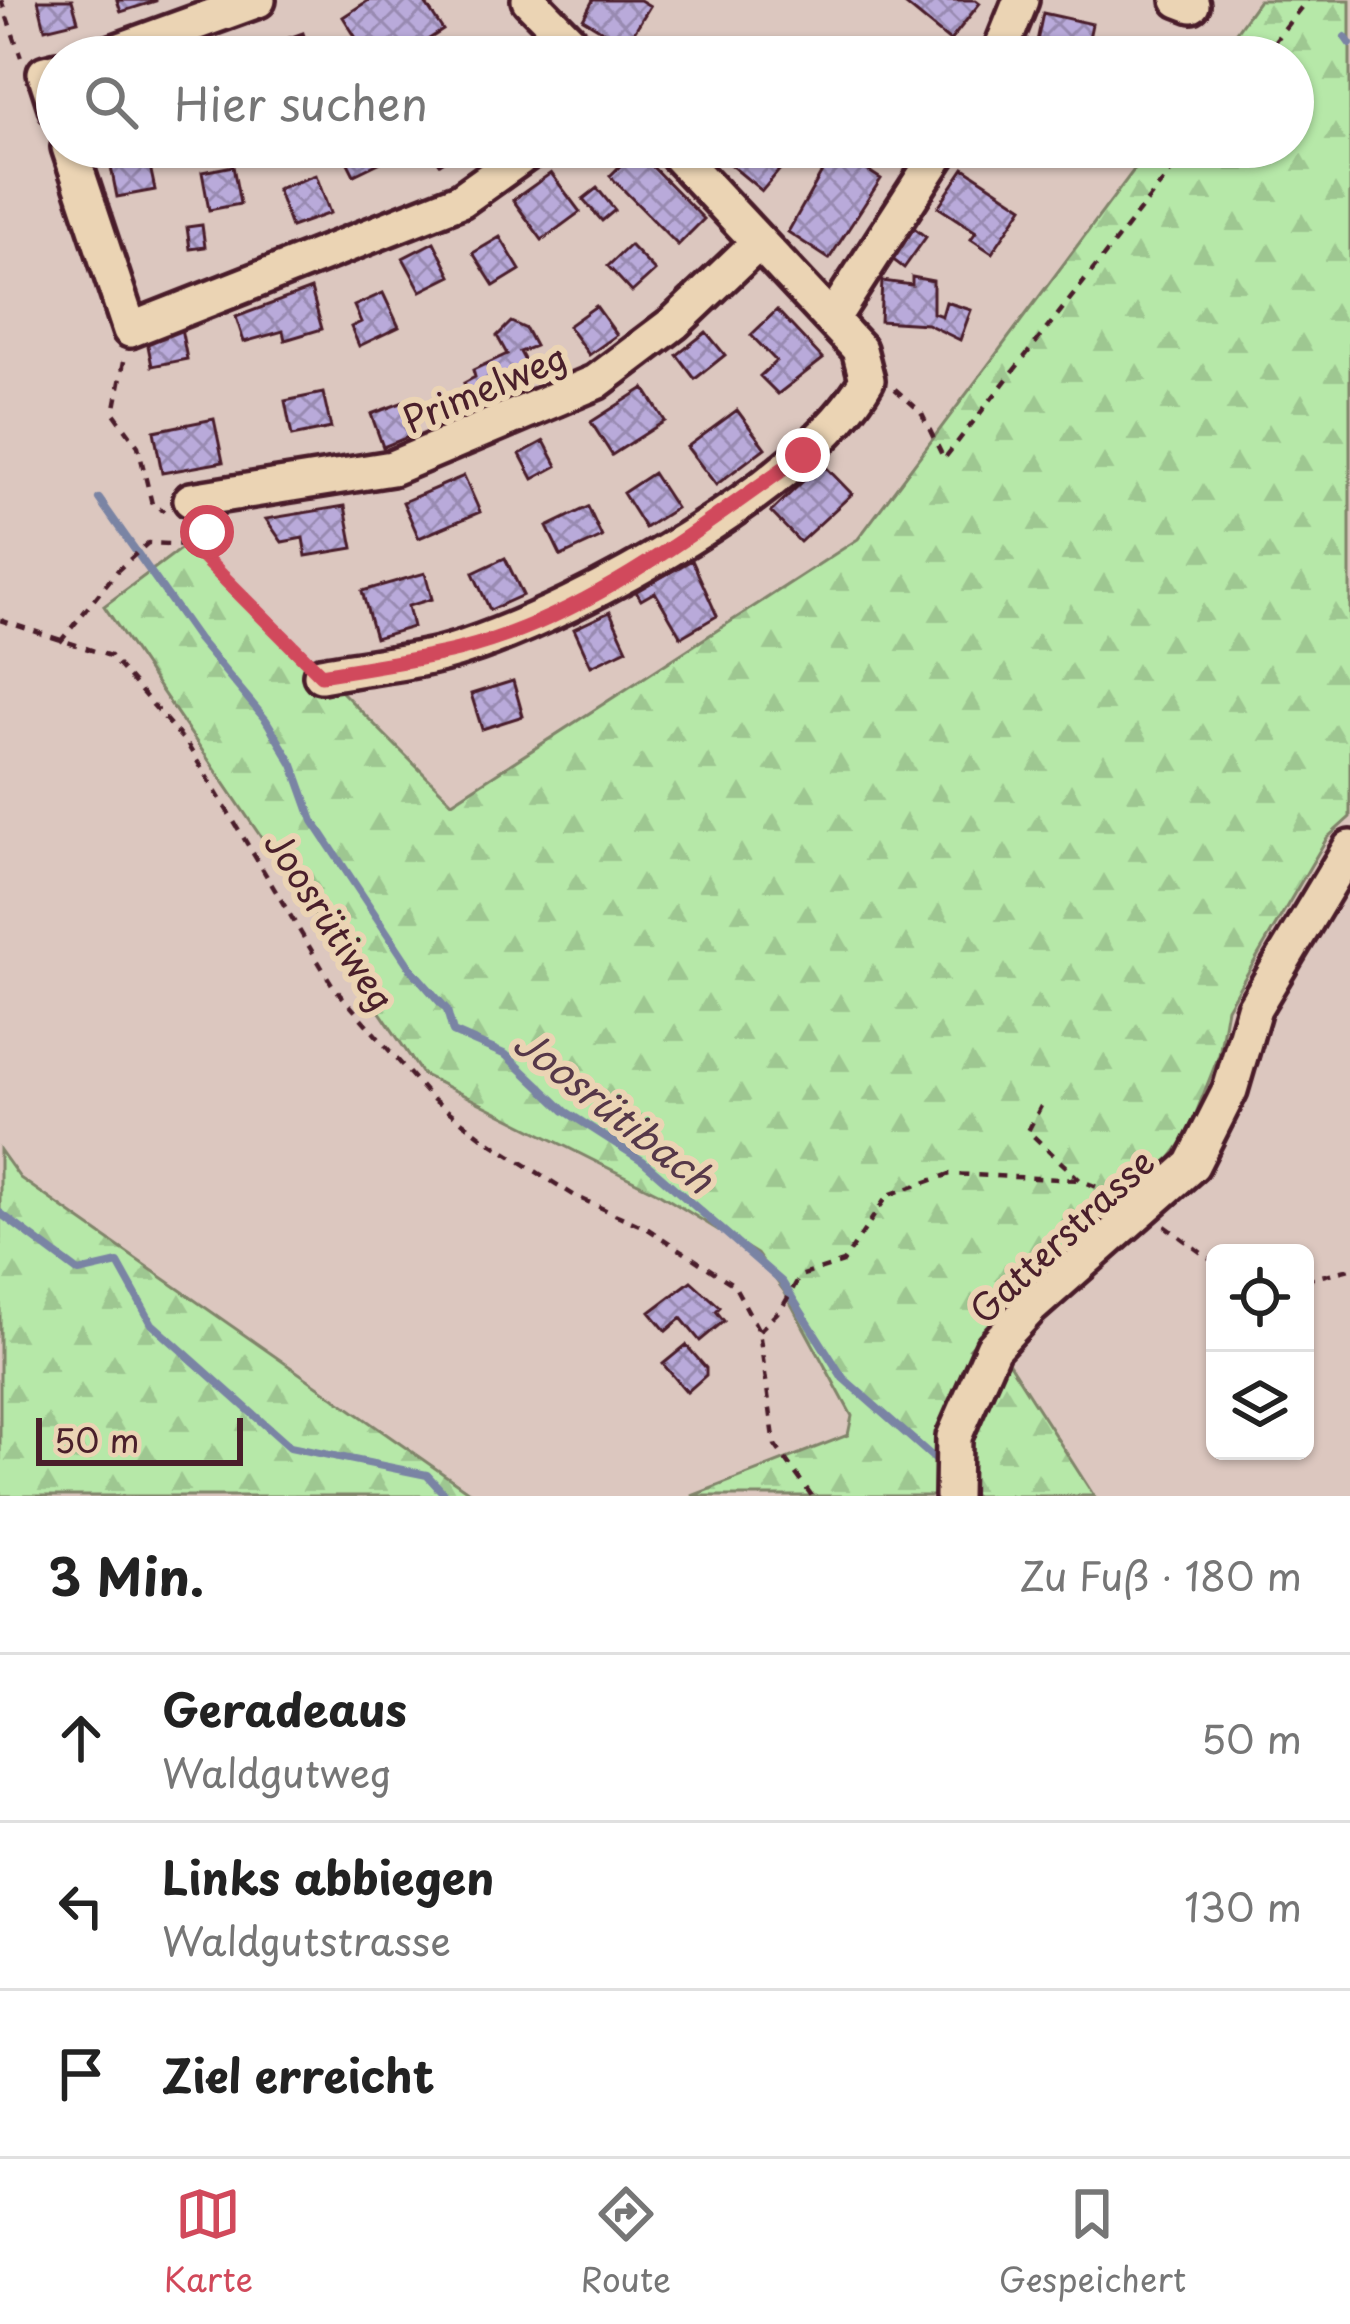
<!DOCTYPE html>
<html lang="de">
<meta charset="utf-8">
<style>
body{margin:0;font-family:"Playpen Sans",sans-serif;background:#f2f2f2;color:#222}
.controls{position:absolute;right:36px;bottom:36px;display:grid;overflow:hidden;border-radius:18px;box-shadow:0 3px 9px #0004}
.controls button{width:108px;height:108px;display:grid;place-items:center;padding:0;border:0;border-bottom:3px solid #e0e0e0;background:#fff;color:#222;font:60px sans-serif}
.scale{position:absolute;left:36px;bottom:30px;width:207px;box-sizing:border-box;padding-left:12px;border:6px solid #4a1f2b;border-top:0;font-size:33px;line-height:42px;white-space:nowrap;color:#4a1f2b;-webkit-text-stroke:9px #ebd4b4;paint-order:stroke}
.stop{position:absolute;width:36px;height:36px;margin:-27px;border:9px solid #d1495b;border-radius:50%;background:#fff}
.stop.end{background:#d1495b;border-color:#fff;box-shadow:0 3px 12px #0008}
.list{margin:0;padding:0;list-style:none}
h2{display:flex;justify-content:space-between;align-items:center;height:156px;margin:0;padding:0 48px;font-size:51px}
h2 small{font-size:39px;font-weight:400;color:#767676}
.list li{display:grid;grid-template-columns:78px 1fr auto;gap:36px;align-items:center;box-sizing:border-box;height:168px;padding:0 48px;border-top:3px solid #e0e0e0}
.list b{display:block;font-size:45px;white-space:nowrap}
.list p{margin:0;font-size:39px;white-space:nowrap;color:#767676}
.list em{font-size:39px;font-style:normal;color:#767676}
.icon{flex:none;width:66px;height:66px;fill:none;stroke:currentColor;stroke-width:2;stroke-linecap:round;stroke-linejoin:round}
.map{position:relative;flex:none;width:1350px;height:1496px;overflow:hidden}
.search{position:absolute;background:#fff;box-shadow:0 3px 9px #0004;left:36px;right:36px;top:36px;height:132px;display:flex;align-items:center;gap:30px;box-sizing:border-box;padding:0 42px;border-radius:66px;color:#767676;font-size:45px}
.sheet{height:660px;background:#fff}
nav{display:flex;justify-content:space-around;align-items:center;box-sizing:border-box;height:168px;border-top:3px solid #e0e0e0;background:#fff;font-size:33px;color:#767676}
nav a{display:grid;justify-items:center;gap:6px}
nav .on{color:#d1495b}
.map>svg:first-child{display:block}
.forest{fill:url(#forest-firs);stroke:#80846a;stroke-width:3}
.lines{fill:none;stroke-linecap:round;stroke-linejoin:round}
.stream{stroke:#7a84a4;stroke-width:8}
.building{fill:url(#building-cross-hatch);stroke:#4a1f2b;stroke-width:3}
.minor-casing{stroke:#4a1f2b;stroke-width:42}
.path{stroke:#4a1f2b;stroke-width:4.5;stroke-dasharray:9 9;stroke-linecap:butt}
.minor{stroke:#ebd4b4;stroke-width:33}
.route{stroke:#d1495b;stroke-width:15}
.labels{text-anchor:middle;dominant-baseline:central;stroke-width:12;stroke-linejoin:round;paint-order:stroke}
.street-label{font-size:36px;fill:#4a1f2b;stroke:#ebd4b4}
.water-label{font-size:39px;font-style:italic;fill:#563849;stroke:#ebd4b4}
</style>
<div class="map">
<svg width="1350" height="1496" viewBox="0 0 1350 1496">
<defs>
<pattern id="forest-firs" width="22" height="20" patternUnits="userSpaceOnUse" patternTransform="scale(3)"><rect width="22" height="20" fill="#b6e8a8"/><path d="M5 1l3.5 6h-7zM16 11l3.5 6h-7z" fill="#9ec791"/></pattern>
<pattern id="building-cross-hatch" width="8" height="8" patternUnits="userSpaceOnUse" patternTransform="scale(3)"><rect width="8" height="8" fill="#b9aada"/><path d="M0 0l8 8M0 8l8-8" fill="none" stroke="#988ab1"/></pattern>
</defs>
<rect width="100%" height="100%" fill="#dcc7bf"/>
<filter id="ink" filterUnits="userSpaceOnUse"><feTurbulence type="fractalNoise" baseFrequency=".00833" numOctaves="2"/><feDisplacementMap in="SourceGraphic" scale="24" xChannelSelector="R" yChannelSelector="G"/><feConvolveMatrix kernelMatrix="1 2 1 2 8 2 1 2 1" color-interpolation-filters="sRGB"/></filter>
<g filter="url(#ink)">
<!-- forest -->
<path class="forest" d="M1259,0H1350V817L1327,838L1227,1008L1219,1055L1187,1136L1134,1207L1004,1311L970,1348L1006,1359L1094,1496H692L848,1435L852,1416L784,1291L757,1254L658,1193L422,1074L104,606L191,541L452,802L858,539L1151,147H1293V57H1218Z
M0,1150L20,1178L475,1496H0Z"/>
<g class="lines">
<!-- stream -->
<path class="stream" d="M1345,37L1350,44
M99,499L198,639L266,720L293,765L313,821L411,969L447,1010L453,1032L506,1055L565,1111L643,1161L782,1282L843,1378L944,1467
M0,1213L79,1272L118,1263L152,1324L290,1447L427,1475L446,1496"/>
</g>
<!-- building -->
<path class="building" d="M38,0H72L78,21L45,29Z
M117,0H156V1L121,12Z
M369,0H423L443,30L401,57L393,47L368,57L343,17Z
M593,0H640L650,6L626,45L583,19Z
M910,0H976L980,3L950,41L906,5Z
M1043,13L1092,24L1085,57L1035,51Z
M303,33L311,57H257L255,50Z
M509,35L526,57H480Z
M107,147H146L155,190L117,197Z
M340,147H387L391,157L354,175Z
M428,147H465L440,164Z
M730,147H783L792,155L762,191L721,157Z
M1006,147H1047L1044,159Z
M835,149L881,179L829,259L788,232Z
M636,150L704,219L678,245L610,176Z
M233,166L240,204L209,210L202,172Z
M964,168L1023,207L992,253L971,239L976,232L938,207Z
M551,173L580,212L542,240L513,200Z
M316,175L330,213L291,227L277,189Z
M597,188L615,210L602,221L583,199Z
M202,225L205,247L190,249L187,227Z
M914,228L926,237L904,268L892,259Z
M500,237L520,270L494,286L473,253Z
M434,242L451,276L421,291L403,258Z
M630,245L655,271L632,292L608,266Z
M912,277L933,281V313L942,316L946,302L971,310L960,340L927,324L880,321L882,281L912,285Z
M311,289L322,329L285,340L283,331L244,342L236,317Z
M383,293L399,327L359,346L351,327L361,322L354,306Z
M596,306L617,335L589,355L568,326Z
M777,310L823,359L778,394L760,376L776,361L751,335Z
M511,322L526,329L535,346L520,352L534,378L478,410L464,383L475,377L473,370L507,354L497,336Z
M180,323L187,359L152,366L145,330Z
M706,332L725,355L695,379L677,355Z
M644,388L665,421L612,455L591,422Z
M323,393L331,428L292,436L285,401Z
M404,402L416,434L383,447L371,414Z
M737,410L765,448L716,485L687,447Z
M214,419L223,462L162,473L154,431Z
M544,441L557,466L533,479L520,454Z
M822,463L852,494L800,542L771,512Z
M653,473L676,508L645,528L623,493Z
M464,476L480,512L419,538L403,502Z
M345,506L353,548L306,556L303,538L282,542L266,519Z
M588,507L602,537L561,556L547,527Z
M505,558L523,595L490,610L473,573Z
M692,560L717,616L681,637L655,592L641,600L629,580L647,571L653,582Z
M425,573L432,599L408,606L413,627L375,638L362,591Z
M610,612L627,649L591,666L574,629Z
M513,681L523,716L482,729L471,694Z
M691,1281L720,1307L716,1311L724,1321L700,1341L681,1318L666,1331L650,1312Z
M686,1345L706,1368V1375L687,1392L663,1364Z"/>
<g class="lines">
<defs>
<path id="minor" d="M529,0L585,57
M1179,0L1192,5
M101,57L258,0
M998,57L1021,0
M57,70L45,73L57,110
M69,147L130,330L461,200L535,147
M832,319L943,147
M191,500L392,468L596,382L674,323L758,243
M321,675C368,666 420,663 466,647C583,608 805,487 867,380L859,349L670,147
M953,1496L954,1437L993,1348L1030,1308L1192,1165L1230,1090L1254,1008L1350,848"/>
</defs>
<!-- minor casing -->
<use href="#minor" class="minor-casing"/>
<!-- path -->
<path class="path" d="M1,0L21,57
M1262,57L1307,0
M124,361L114,413L138,446L152,504L164,511
M895,389L921,412L944,459L1190,147
M204,526L207,532L191,545L300,654
M0,620L110,656L187,744L333,986L430,1097L486,1140L575,1196L648,1229L734,1285L759,1331L775,1445L812,1496
M60,642L118,570L148,543L190,545
M1041,1106L1028,1131L1080,1180L1116,1195
M1165,1226L1215,1263
M1305,1280L1350,1269
M759,1331L782,1308L800,1276L843,1262L888,1195L950,1174L1080,1180"/>
<!-- minor -->
<use href="#minor" class="minor"/>
</g>
</g>
<g class="lines" filter="url(#ink)">
<!-- route -->
<path class="route" d="M207,532L191,545L321,675C366,667 413,661 458,650C587,618 696,530 803,455"/>
</g>
<g class="labels">
<!-- street labels -->
<g class="street-label">
<text transform="translate(484 387) rotate(-23)">Primelweg</text>
<text transform="translate(331 920) rotate(57)">Joosrütiweg</text>
<text transform="translate(1061 1235) rotate(-43)">Gatterstrasse</text>
</g>
<!-- water labels -->
<g class="water-label">
<text transform="translate(615 1109) rotate(38)">Joosrütibach</text>
</g>
</g>
</svg>
<div class="controls">
<button><svg class="icon" aria-label="locate" viewBox="0 0 24 24"><circle cx="12" cy="12" r="6"/><path d="M12 2v4M12 18v4M2 12h4M18 12h4"/></svg></button>
<button><svg class="icon" aria-label="layers" viewBox="0 0 24 24"><path d="M12 4l9 5-9 5-9-5zM3 14l9 5 9-5"/></svg></button>
</div>
<div class="scale">50 m</div>
<div class="stop" style="left:207px;top:532px"></div>
<div class="stop end" style="left:803px;top:455px"></div>
<div class="search"><svg class="icon" aria-label="search" viewBox="0 0 24 24"><circle cx="10" cy="10" r="6"/><path d="M15 15l6 6"/></svg>Hier suchen</div>
</div>
<section class="sheet">
<h2>3 Min.<small>Zu Fuß · 180 m</small></h2>
<ul class="list">
<li><svg class="icon" aria-label="ahead" viewBox="0 0 24 24"><path d="M12 20V5M6 11l6-6 6 6"/></svg><div><b>Geradeaus</b><p>Waldgutweg</p></div><em>50 m</em></li>
<li><svg class="icon" aria-label="left" viewBox="0 0 24 24"><path d="M17 20v-9H6M10 6l-5 5 5 5"/></svg><div><b>Links abbiegen</b><p>Waldgutstrasse</p></div><em>130 m</em></li>
<li><svg class="icon" aria-label="arrive" viewBox="0 0 24 24"><path d="M6 21V4h12l-3 4 3 4H6"/></svg><div><b>Ziel erreicht</b></div></li>
</ul>
</section>
<nav>
<a class="on"><svg class="icon" aria-label="map" viewBox="0 0 24 24"><path d="M3 6l6-2 6 2 6-2v14l-6 2-6-2-6 2zM9 4v14M15 6v14"/></svg>Karte</a>
<a><svg class="icon" aria-label="directions" viewBox="0 0 24 24"><path d="M12 3l9 9-9 9-9-9zM9 14v-3h6M13 9l2 2-2 2"/></svg>Route</a>
<a><svg class="icon" aria-label="saved" viewBox="0 0 24 24"><path d="M7 4h10v16l-5-4-5 4z"/></svg>Gespeichert</a>
</nav>
